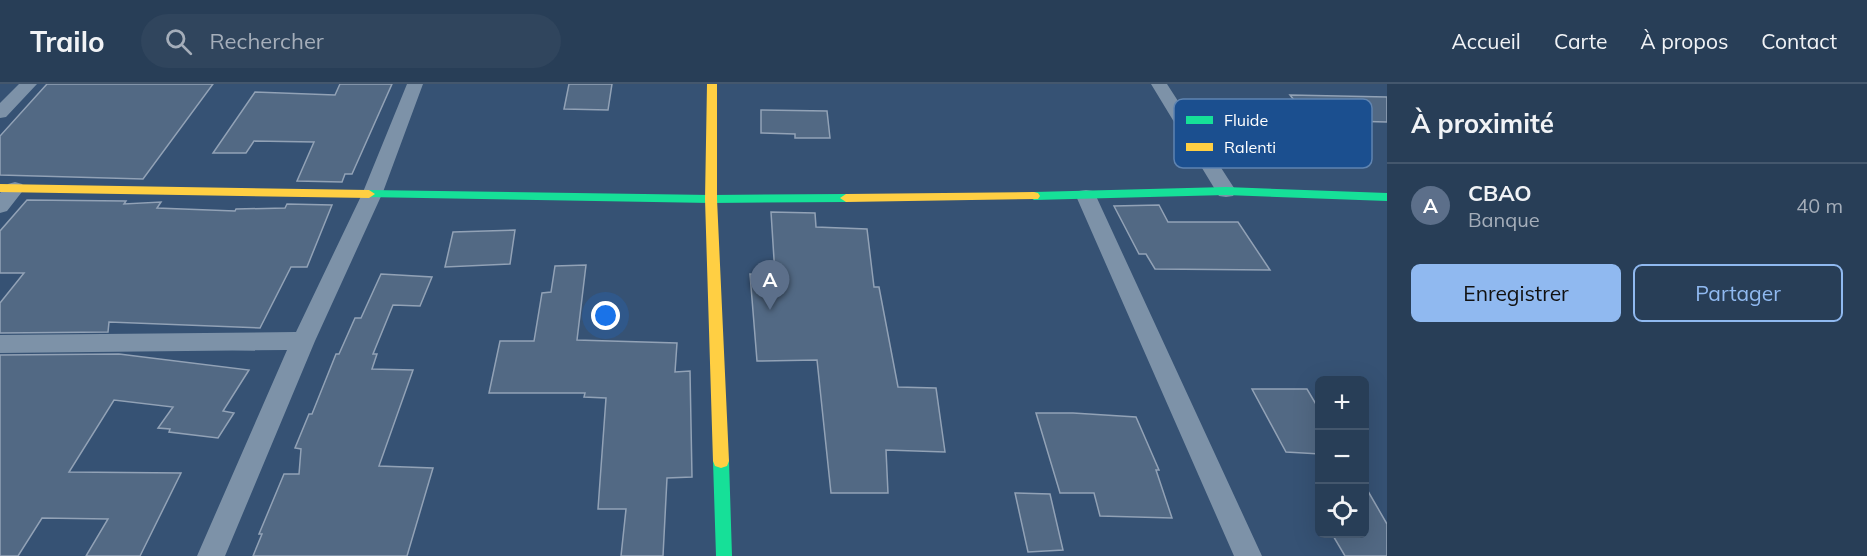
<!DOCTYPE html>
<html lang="fr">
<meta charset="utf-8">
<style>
body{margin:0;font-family:Mulish,sans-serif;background:#30455d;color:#f1f3f6}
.controls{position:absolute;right:18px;bottom:18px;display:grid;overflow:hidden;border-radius:9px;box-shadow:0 6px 24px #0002}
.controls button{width:54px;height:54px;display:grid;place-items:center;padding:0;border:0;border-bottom:2px solid #44576d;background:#283e57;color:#f1f3f6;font:30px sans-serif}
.you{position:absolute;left:606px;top:232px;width:21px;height:21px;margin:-15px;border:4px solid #fff;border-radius:50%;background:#1a73e8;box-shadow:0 0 0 9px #1a73e833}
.badge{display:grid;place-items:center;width:39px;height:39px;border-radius:50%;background:#90b9f0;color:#fff;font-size:20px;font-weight:700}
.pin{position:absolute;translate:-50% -50px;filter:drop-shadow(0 2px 3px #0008)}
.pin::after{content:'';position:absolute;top:32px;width:21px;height:18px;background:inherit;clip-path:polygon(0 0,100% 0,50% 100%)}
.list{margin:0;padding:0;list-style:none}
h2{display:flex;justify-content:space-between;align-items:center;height:78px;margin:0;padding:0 24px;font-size:26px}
h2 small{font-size:20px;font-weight:400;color:#a5aeba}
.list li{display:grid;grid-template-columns:39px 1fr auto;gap:18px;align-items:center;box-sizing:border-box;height:84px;padding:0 24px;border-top:2px solid #44576d}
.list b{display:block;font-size:22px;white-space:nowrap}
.list p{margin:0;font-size:20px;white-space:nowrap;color:#a5aeba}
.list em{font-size:20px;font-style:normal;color:#a5aeba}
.actions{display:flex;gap:12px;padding:18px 24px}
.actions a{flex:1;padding:14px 0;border:2px solid #90b9f0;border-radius:9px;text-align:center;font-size:21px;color:#90b9f0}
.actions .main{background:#90b9f0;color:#111}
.icon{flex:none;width:33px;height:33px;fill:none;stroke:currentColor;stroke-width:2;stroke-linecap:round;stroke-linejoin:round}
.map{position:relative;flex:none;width:1387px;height:472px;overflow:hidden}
header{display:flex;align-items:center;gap:36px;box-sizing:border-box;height:84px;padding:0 30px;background:#283e57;border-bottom:2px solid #44576d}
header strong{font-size:28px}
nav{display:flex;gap:33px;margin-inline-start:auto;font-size:21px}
.search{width:420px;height:54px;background:#30455d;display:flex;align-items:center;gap:15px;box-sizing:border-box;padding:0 21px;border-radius:33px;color:#a5aeba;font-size:22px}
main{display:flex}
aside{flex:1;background:#283e57}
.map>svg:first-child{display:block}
.building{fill:#526984;stroke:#92a2b6;stroke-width:1.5}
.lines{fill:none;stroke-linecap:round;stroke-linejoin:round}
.street{fill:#7d92a8;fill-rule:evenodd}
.fast{fill:#16e098;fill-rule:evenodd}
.slow{fill:#ffcf43;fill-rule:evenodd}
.key{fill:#1b4f8f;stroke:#5f84b1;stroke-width:1.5}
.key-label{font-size:16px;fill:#fff}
</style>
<header>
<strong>Trailo</strong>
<div class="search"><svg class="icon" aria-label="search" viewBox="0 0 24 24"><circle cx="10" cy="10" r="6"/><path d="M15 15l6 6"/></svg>Rechercher</div>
<nav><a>Accueil</a><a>Carte</a><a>À propos</a><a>Contact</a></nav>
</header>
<main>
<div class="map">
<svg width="1387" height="472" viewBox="0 0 1387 472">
<rect width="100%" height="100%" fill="#365274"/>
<!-- building -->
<path class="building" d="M47,0H213L143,95L0,91V52Z
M340,0H392L352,90H345L342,98L297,97L314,58L254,57L246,69H213L255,8L335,11Z
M569,0H612L608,26L564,25Z
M1290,11L1387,13V38L1310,36Z
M761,26L827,27L830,54H795V50L761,49Z
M27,116L126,117L124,120L161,118L157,124L235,127L236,125L285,124L287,120L332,121L307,183H291L260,244L109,238L108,248L0,249V219L24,189H0V147Z
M1159,121L1168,138H1238L1270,186L1155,185L1146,170H1139L1114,122Z
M771,128L815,129L816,143L867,145L874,203H879L898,303L936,304L945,368L886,366L888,409H831L817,276L757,277L750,190L775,191Z
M515,146L510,180L445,183L453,148Z
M586,181L577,256L677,259L675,288L690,287L692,393L667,394L663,472H621L626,425H598L606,314L584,313L585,309H489L500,257H534L542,209L551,208L555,182Z
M381,190L432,193L420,222L393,221L373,270H377L372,285L413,286L379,382L433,384L407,472H253L262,450H259L284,390H299L301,365L295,364L309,330H312L336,270H339L355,234H361Z
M119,270L249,286L223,327L234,329L218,354L169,348L170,345L158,344L173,323L114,316L69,388L181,389L140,472H86L108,435L42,434L18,472H0V271Z
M1252,305H1307L1320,327V370L1286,368Z
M1036,329H1073L1136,333L1159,386H1156L1172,434L1100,432L1094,409H1060Z
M1365,402L1387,440V472H1345L1332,450H1365Z
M1015,409L1050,410L1063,466L1028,468Z"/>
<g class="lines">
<!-- street -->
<path class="street" d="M19,0H37L6,33L0,34V19Z
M407,0H423L383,108L315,257L225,472H197L287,266L0,269V251L296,248L363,108Z
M1151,0H1167L1236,107L1233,112L1226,113L1219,112Z
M15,98L22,100L25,104L7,127L0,129V109L8,100Z
M1086,106L1093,107L1096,112L1262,472H1234L1076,112L1079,107Z"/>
<!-- fast -->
<path class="fast" d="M1226,103L1387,109V117L1226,111L1034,116L1028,112L1034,108Z
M369,106L711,111L846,110L852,114L846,118L711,119L365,113L363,110L365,107Z
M721,370L727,372L729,377L732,472H716L713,377L715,372Z"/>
<!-- slow -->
<path class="slow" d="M707,0H717V115L729,377L727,382L721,384L715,382L713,377L705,115Z
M0,100L369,106L375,110L369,114L0,108Z
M1034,108L1038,109L1040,112L1038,115L846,118L840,114L846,110Z"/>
</g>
<!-- legend -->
<rect x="1174" y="15" width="198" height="69" rx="9" class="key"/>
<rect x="1186" y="32" width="27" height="8" fill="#16e098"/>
<rect x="1186" y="59" width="27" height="8" fill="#ffcf43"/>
<g class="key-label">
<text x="1224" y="42">Fluide</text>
<text x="1224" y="69">Ralenti</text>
</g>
</svg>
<div class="controls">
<button>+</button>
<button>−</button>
<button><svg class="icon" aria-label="locate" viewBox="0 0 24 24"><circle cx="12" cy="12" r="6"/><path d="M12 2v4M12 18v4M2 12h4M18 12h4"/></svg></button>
</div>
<div class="you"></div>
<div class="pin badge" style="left:770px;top:226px;background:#5c6f8a">A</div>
</div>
<aside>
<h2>À proximité<small></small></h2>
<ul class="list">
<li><span class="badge" style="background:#5c6f8a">A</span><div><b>CBAO</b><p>Banque</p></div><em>40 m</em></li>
</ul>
<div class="actions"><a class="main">Enregistrer</a><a>Partager</a></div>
</aside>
</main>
